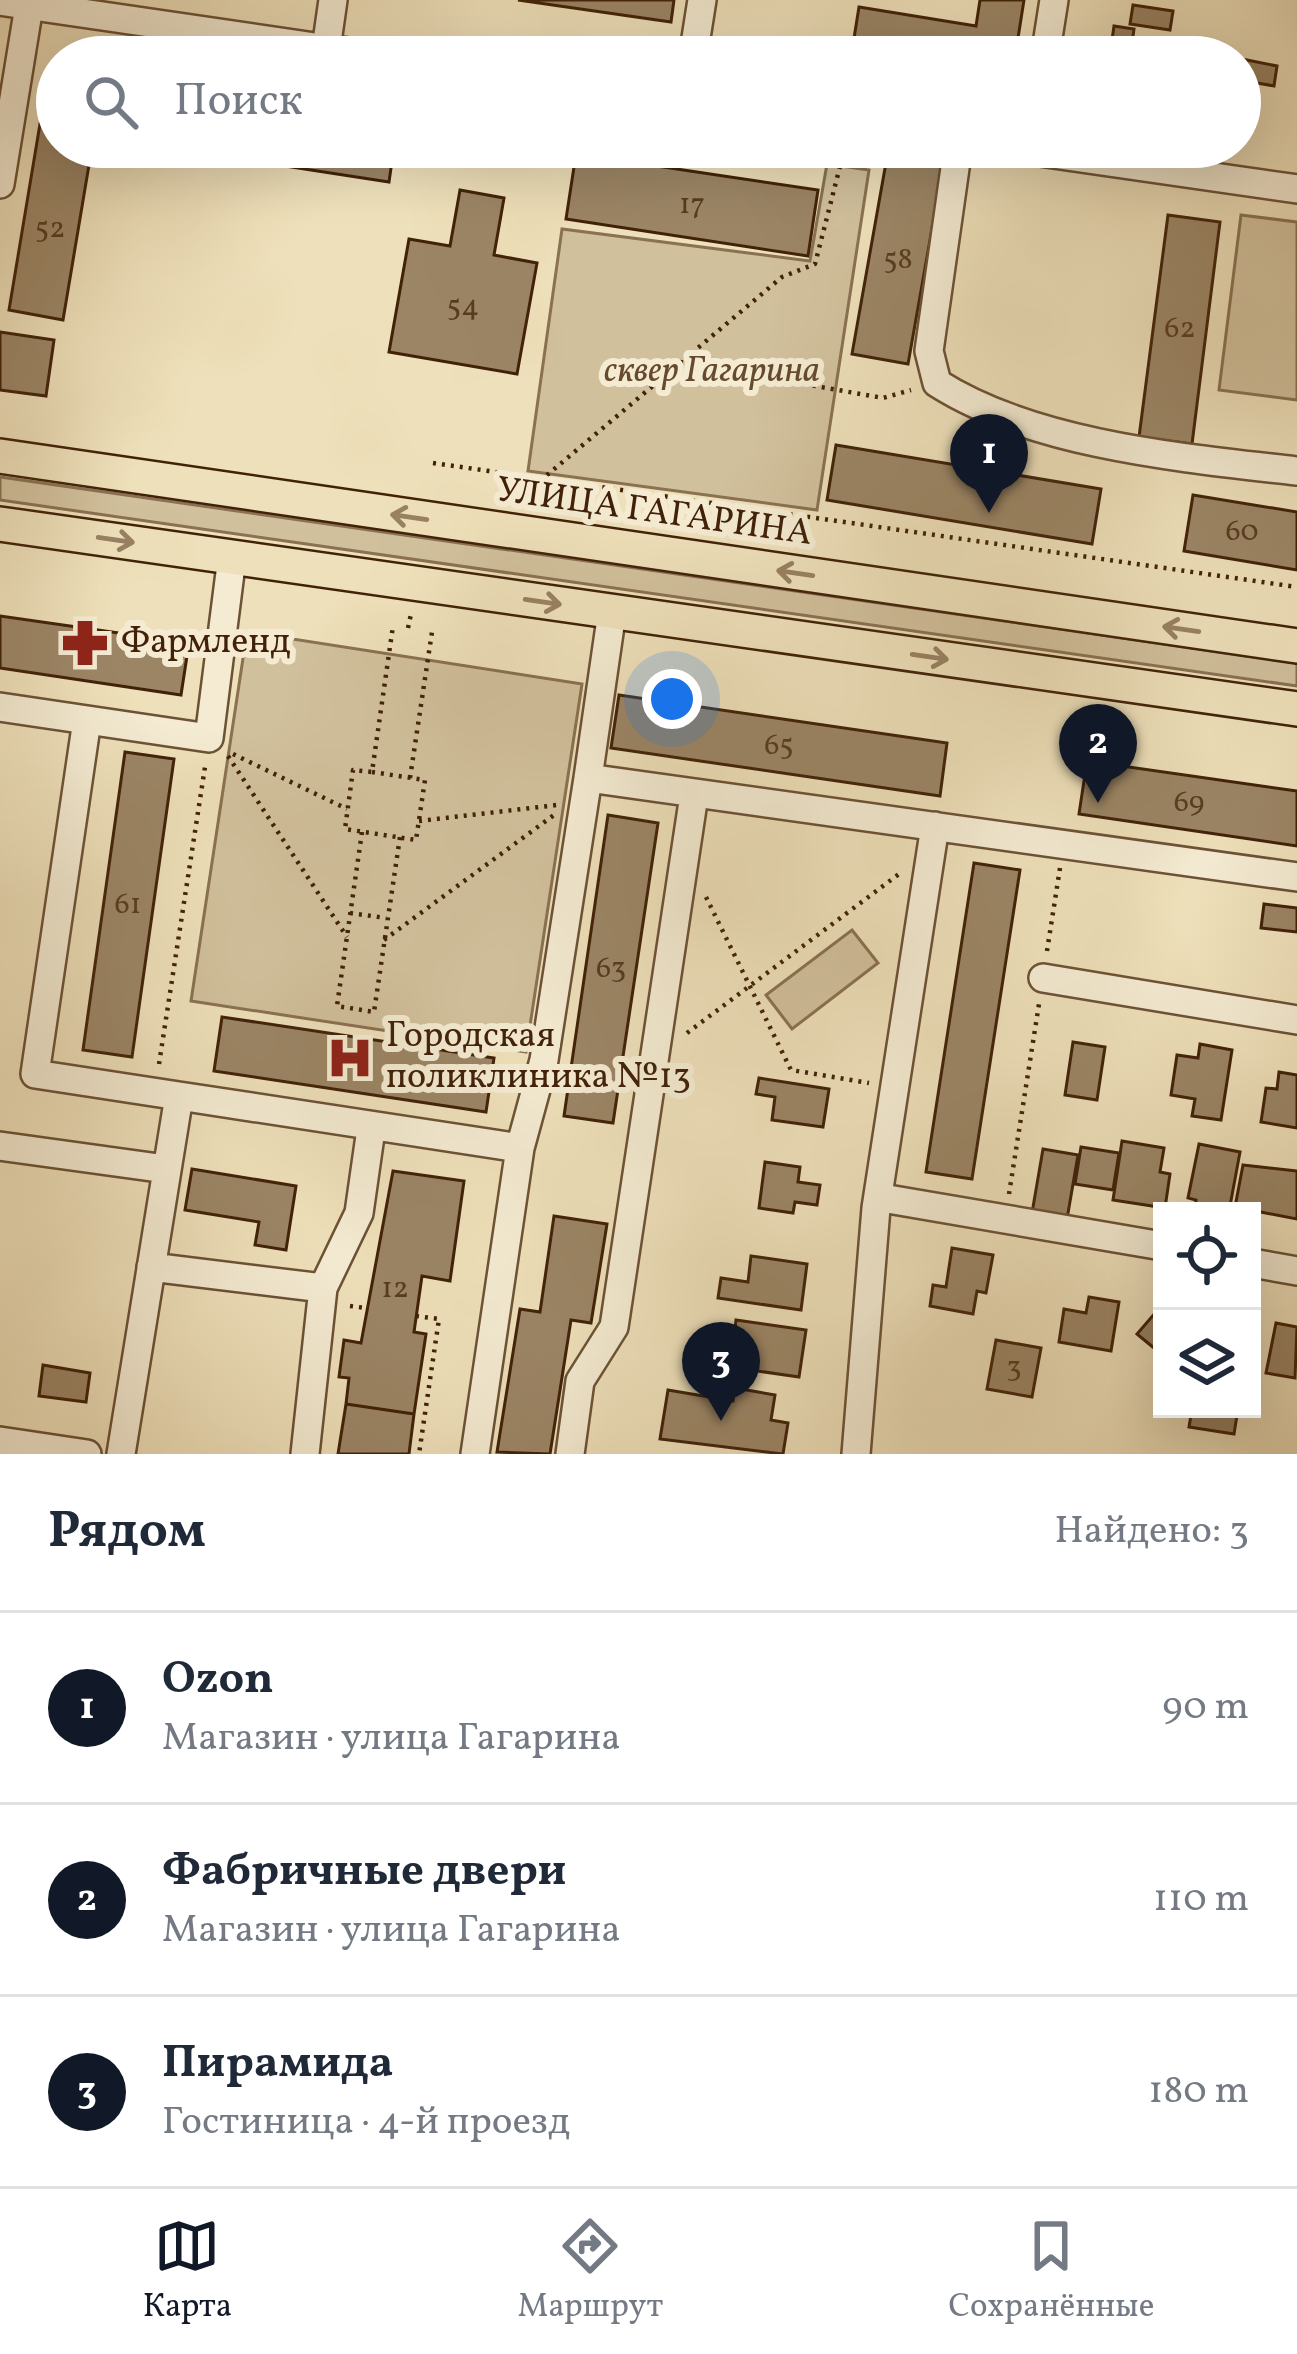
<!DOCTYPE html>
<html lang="ru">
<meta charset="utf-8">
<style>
body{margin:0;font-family:Vollkorn,serif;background:#f2f2f3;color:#1f2937}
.controls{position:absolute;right:36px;bottom:36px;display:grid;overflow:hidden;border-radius:0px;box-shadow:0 12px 48px #0002}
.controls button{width:108px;height:108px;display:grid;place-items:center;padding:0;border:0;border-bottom:3px solid #e0e1e3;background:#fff;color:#1f2937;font:60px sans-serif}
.you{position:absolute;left:672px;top:699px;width:42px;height:42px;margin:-30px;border:9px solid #fff;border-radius:50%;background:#1a73e8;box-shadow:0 0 0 18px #1a73e833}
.badge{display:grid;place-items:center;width:78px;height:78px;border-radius:50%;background:#111827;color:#fff;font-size:39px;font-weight:700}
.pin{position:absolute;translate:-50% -99px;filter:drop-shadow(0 3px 6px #0008)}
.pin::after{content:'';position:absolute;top:63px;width:42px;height:36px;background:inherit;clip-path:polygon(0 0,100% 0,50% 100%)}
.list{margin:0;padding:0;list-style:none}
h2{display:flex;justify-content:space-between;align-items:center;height:156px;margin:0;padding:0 48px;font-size:51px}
h2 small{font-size:39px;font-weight:400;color:#747a83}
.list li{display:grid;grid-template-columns:78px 1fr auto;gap:36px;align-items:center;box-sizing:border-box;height:192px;padding:0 48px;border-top:3px solid #e0e1e3}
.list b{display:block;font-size:45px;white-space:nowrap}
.list p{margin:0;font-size:39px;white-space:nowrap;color:#747a83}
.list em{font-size:39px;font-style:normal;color:#747a83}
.icon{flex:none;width:66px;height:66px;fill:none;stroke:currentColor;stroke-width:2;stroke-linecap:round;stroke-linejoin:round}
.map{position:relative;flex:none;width:1297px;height:1454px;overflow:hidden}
.search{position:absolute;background:#fff;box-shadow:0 12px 48px #0002;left:36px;right:36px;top:36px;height:132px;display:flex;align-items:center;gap:30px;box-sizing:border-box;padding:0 42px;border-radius:66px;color:#747a83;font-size:45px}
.sheet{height:732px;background:#fff}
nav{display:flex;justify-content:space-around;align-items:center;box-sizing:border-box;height:168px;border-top:3px solid #e0e1e3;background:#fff;font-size:33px;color:#747a83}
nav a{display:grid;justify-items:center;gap:6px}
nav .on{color:#111827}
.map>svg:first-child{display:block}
.green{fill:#d1c09c;stroke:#897152;stroke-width:3}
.building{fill:#9b8565;stroke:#412209;stroke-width:3}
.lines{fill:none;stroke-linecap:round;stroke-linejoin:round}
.minor-casing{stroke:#6c5235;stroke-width:32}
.major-casing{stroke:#412209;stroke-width:38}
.path{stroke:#412209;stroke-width:4.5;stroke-dasharray:3 6;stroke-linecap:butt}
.minor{stroke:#f4ebd2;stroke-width:27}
.major{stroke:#eee0ba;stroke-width:33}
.oneway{stroke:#988162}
.labels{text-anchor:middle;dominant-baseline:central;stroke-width:12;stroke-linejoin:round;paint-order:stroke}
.number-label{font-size:30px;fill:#583b20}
.park-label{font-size:36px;font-style:italic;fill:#654a2e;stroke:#f4ebd2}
.street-label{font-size:36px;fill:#412209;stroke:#f4ebd2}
.poi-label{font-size:36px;fill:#412209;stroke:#f4ebd2;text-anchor:start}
</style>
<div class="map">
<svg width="1297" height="1454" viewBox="0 0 1297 1454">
<rect width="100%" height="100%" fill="#eee0ba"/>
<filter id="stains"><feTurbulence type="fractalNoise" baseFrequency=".00167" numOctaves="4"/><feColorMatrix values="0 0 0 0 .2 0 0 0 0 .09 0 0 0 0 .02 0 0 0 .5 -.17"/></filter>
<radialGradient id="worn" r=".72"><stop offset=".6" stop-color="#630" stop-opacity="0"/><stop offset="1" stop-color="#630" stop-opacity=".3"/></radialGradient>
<!-- green -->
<path class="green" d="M827,164L869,170L817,510L528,471L562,229L810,261Z
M1241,215L1297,222V400L1219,390Z
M0,477L1297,663V686L0,500Z
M247,632L582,684L526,1052L191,1001Z
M852,930L878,963L792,1029L766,995Z"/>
<!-- building -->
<path class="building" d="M518,0H674L671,22Z
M980,0H1024L1015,57H851L859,7L976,26Z
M1133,5L1173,11L1170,30L1130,24Z
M1114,26L1134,29L1130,57H1102L1104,46L1111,47Z
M1242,59L1277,66L1274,86L1240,80Z
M49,70L57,71V147H92L63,320L9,310Z
M162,147H394L389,182Z
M576,154L818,190L808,256L566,219Z
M887,157L943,167L908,364L852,354Z
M460,190L504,198L494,255L537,263L517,374L389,352L409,239L450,246Z
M1168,215L1220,222L1192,444L1139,437Z
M0,332L54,340L46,396L0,390Z
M836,445L1101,489L1092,544L827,500Z
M1193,495L1297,512V570L1184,551Z
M0,616L189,643L181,695L0,668Z
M619,695L947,743L940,796L611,748Z
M125,752L174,759L132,1057L83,1050Z
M1087,761L1297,791V846L1079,814Z
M608,815L658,823L613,1123L564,1116Z
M974,863L1020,870L972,1179L926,1172Z
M1264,904L1297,908V932L1261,928Z
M222,1017L494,1058L486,1112L214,1071Z
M1073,1042L1105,1047L1097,1100L1065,1095Z
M1200,1044L1232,1050L1221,1120L1192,1116L1195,1099L1171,1095L1177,1055L1198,1058Z
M1279,1072L1297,1075V1128L1261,1122L1266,1088L1277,1089Z
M759,1078L829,1089L823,1127L772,1120L775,1097L756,1094Z
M1122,1141L1164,1148L1160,1172L1170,1174L1165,1208L1113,1200Z
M1199,1144L1240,1152L1230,1206L1224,1205L1223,1211H1194L1196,1200L1188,1198Z
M1081,1147L1119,1153L1113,1190L1075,1184Z
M1043,1149L1078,1155L1067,1219L1032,1213Z
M765,1162L800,1167L798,1182L820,1185L817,1205L795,1202L793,1213L759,1208Z
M1243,1165L1297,1171V1219L1235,1207Z
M192,1169L296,1186L286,1250L255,1245L259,1222L185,1210Z
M393,1171L464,1181L450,1281L422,1276L414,1332L426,1334L414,1414L346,1404L349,1378L339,1377L344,1340L361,1343Z
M554,1216L607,1224L591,1323L571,1320L550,1454L497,1452L520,1309L540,1312Z
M952,1248L993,1255L986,1293L977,1291L973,1314L930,1306L933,1285L946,1287Z
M751,1256L807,1264L801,1310L718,1298L721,1278L748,1282Z
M1089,1297L1119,1302L1111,1351L1059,1342L1064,1309L1086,1313Z
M1162,1305V1350L1160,1353L1137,1334Z
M736,1320L806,1330L799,1377L730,1367Z
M1276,1323L1297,1327L1295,1378L1266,1373Z
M996,1340L1041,1348L1032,1397L987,1389Z
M43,1365L90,1373L86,1402L39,1396Z
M735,1388L775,1395L771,1420L788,1423L783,1454L660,1439L668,1390L733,1401Z
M346,1404L414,1414L409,1454H338Z
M1192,1409H1238L1234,1434L1189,1427Z"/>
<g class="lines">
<defs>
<path id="minor" d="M0,1L383,57
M326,49L333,0
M693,57L702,0
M1045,57L1054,0
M958,147L929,351L937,383C1034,445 1184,458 1297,471
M1005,147L1297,189
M0,184L29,6
M612,612L588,778L1297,877
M0,707L209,738L232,557
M87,720L35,1074L179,1096
M1043,978L1297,1020
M0,1146L166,1169
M882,1198L1162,1246
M1252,1263L1297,1271
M151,1267L323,1288
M0,1441L87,1454
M121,1454L179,1096L520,1148L544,1060L588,778
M305,1454L323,1288L359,1213L371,1129
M475,1454L520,1148
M570,1454L580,1381L614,1327L694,795
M856,1454L876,1208L935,826"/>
<path id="major" d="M0,456L1297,646
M0,524L1297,709"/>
</defs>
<!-- minor casing -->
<use href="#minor" class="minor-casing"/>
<!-- major casing -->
<use href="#major" class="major-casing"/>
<!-- path -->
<path class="path" d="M680,362L883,398L911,390
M433,463L1297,587
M540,481L782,277L815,264L845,147
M408,628L411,614
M233,754L347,809
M228,756L347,937
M372,772L425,780L416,840L345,829L353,770L372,772L393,626
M410,778L432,632
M419,821L557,805
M362,832L337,1006L374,1012L400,837
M706,897L791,1070L869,1083
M350,913L386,918
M384,940L554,815
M1047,951L1060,868
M687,1033L899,874
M159,1064L205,767
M1009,1194L1039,1004
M350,1306L366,1308
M416,1316L439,1319L419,1454"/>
<!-- minor -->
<use href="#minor" class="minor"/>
<!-- major -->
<use href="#major" class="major"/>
</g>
<!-- one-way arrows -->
<defs><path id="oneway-shaft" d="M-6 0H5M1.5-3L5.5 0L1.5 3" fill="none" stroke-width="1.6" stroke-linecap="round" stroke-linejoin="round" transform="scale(3)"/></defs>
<g class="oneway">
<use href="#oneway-shaft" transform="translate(409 517) rotate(-172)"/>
<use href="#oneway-shaft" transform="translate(116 540) rotate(8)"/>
<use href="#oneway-shaft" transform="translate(795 573) rotate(-172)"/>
<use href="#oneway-shaft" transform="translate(543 602) rotate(8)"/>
<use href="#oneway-shaft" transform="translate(1181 629) rotate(-172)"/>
<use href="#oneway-shaft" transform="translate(930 657) rotate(8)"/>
</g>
<!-- icons -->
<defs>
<symbol id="pharmacy-bare" viewBox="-9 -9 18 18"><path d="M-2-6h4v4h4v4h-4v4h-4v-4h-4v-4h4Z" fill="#8f2418" stroke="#f4ebd2" stroke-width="2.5" paint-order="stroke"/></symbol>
<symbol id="hospital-bare" viewBox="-9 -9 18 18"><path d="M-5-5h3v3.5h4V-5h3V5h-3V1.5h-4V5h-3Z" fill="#8f2418" stroke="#f4ebd2" stroke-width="2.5" paint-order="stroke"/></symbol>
</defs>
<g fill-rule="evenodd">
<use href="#pharmacy-bare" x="52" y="610" width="66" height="66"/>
<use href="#hospital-bare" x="317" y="1025" width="66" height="66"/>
</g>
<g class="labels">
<!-- number labels -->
<g class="number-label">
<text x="692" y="205">17</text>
<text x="50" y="229">52</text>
<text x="898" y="260">58</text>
<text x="463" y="307">54</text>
<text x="1180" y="329">62</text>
<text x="1242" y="532">60</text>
<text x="779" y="746">65</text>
<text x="1189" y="803">69</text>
<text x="128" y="905">61</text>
<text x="611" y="969">63</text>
<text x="395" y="1289">12</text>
<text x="1014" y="1368">3</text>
</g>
<!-- park labels -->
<g class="park-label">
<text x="712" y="372">сквер Гагарина</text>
</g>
<!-- street labels -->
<g class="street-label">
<text transform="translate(654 513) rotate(8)">УЛИЦА ГАГАРИНА</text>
</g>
<!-- poi labels -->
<g class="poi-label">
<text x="121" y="643">Фармленд</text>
<text x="386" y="1037">Городская<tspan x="386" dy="41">поликлиника №13</tspan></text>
</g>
</g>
<rect width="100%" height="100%" filter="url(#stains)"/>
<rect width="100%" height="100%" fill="url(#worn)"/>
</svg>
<div class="controls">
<button><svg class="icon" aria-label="locate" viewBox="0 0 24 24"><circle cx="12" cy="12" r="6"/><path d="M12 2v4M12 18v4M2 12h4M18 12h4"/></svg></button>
<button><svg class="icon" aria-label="layers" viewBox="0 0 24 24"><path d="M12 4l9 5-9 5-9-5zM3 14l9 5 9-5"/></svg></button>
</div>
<div class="you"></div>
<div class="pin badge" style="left:989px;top:513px">1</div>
<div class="pin badge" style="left:1098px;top:803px">2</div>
<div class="pin badge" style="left:721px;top:1421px">3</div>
<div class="search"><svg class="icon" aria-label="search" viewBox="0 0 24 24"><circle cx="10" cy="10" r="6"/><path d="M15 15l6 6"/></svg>Поиск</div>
</div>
<section class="sheet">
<h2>Рядом<small>Найдено: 3</small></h2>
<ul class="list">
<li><span class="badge">1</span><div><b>Ozon</b><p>Магазин · улица Гагарина</p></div><em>90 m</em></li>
<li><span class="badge">2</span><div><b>Фабричные двери</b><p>Магазин · улица Гагарина</p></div><em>110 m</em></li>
<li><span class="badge">3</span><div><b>Пирамида</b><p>Гостиница · 4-й проезд</p></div><em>180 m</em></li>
</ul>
</section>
<nav>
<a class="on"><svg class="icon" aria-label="map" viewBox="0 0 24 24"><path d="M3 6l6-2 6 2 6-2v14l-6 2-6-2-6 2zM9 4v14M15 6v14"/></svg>Карта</a>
<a><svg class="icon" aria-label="directions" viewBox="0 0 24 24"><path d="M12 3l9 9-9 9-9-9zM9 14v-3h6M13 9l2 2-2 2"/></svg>Маршрут</a>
<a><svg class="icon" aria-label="saved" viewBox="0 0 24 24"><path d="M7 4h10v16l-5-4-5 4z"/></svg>Сохранённые</a>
</nav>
